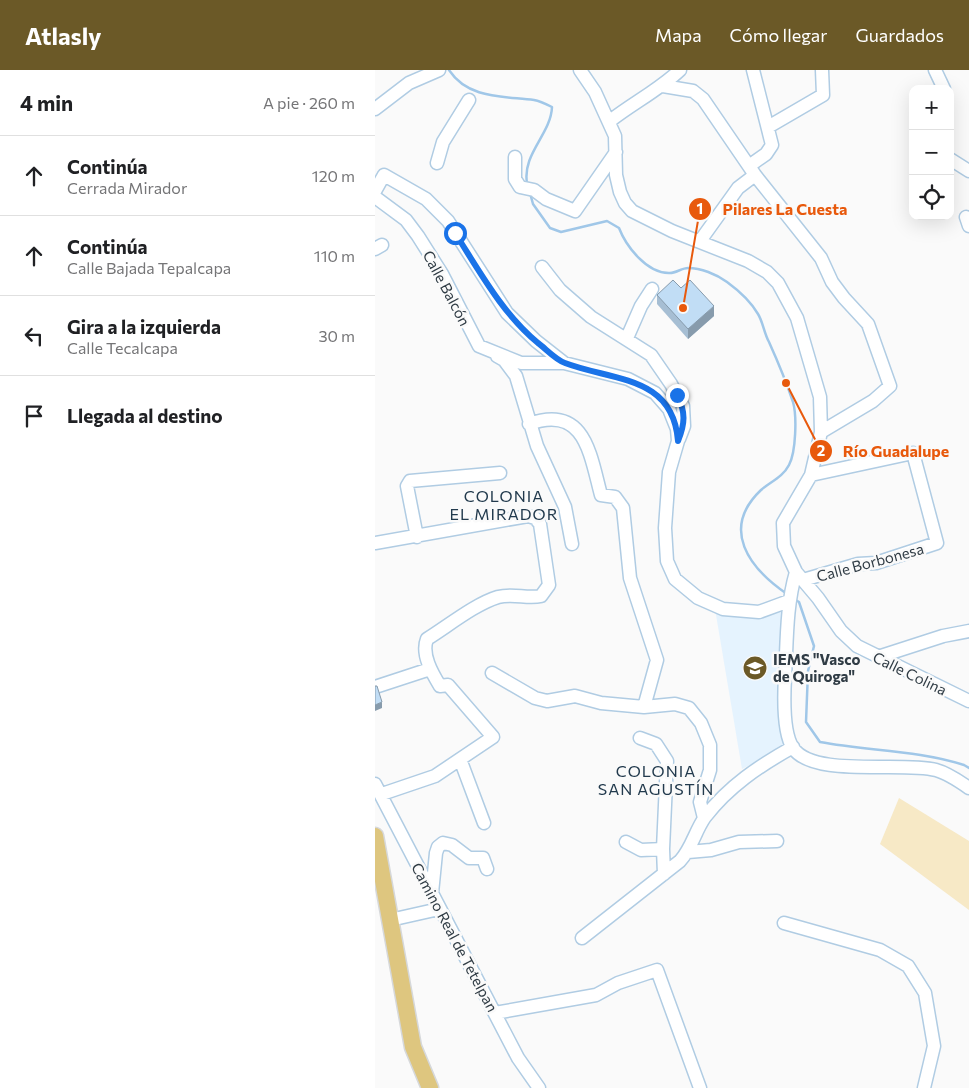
<!DOCTYPE html>
<html lang="es">
<meta charset="utf-8">
<style>
body{margin:0;font-family:Commissioner,sans-serif;background:#f2f2f2;color:#202124}
.controls{position:absolute;right:15px;top:15px;display:grid;overflow:hidden;border-radius:10px;box-shadow:0 5px 20px #0002}
.controls button{width:45px;height:45px;display:grid;place-items:center;padding:0;border:0;border-bottom:1px solid #e0e0e0;background:#fff;color:#202124;font:25px sans-serif}
.stop{position:absolute;width:15px;height:15px;margin:-11px;border:4px solid #1a73e8;border-radius:50%;background:#fff}
.stop.end{background:#1a73e8;border-color:#fff;box-shadow:0 1px 5px #0008}
.list{margin:0;padding:0;list-style:none}
h2{display:flex;justify-content:space-between;align-items:center;height:65px;margin:0;padding:0 20px;font-size:21px}
h2 small{font-size:16px;font-weight:400;color:#757577}
.list li{display:grid;grid-template-columns:32px 1fr auto;gap:15px;align-items:center;box-sizing:border-box;height:80px;padding:0 20px;border-top:1px solid #e0e0e0}
.list b{display:block;font-size:19px;white-space:nowrap}
.list p{margin:0;font-size:16px;white-space:nowrap;color:#757577}
.list em{font-size:16px;font-style:normal;color:#757577}
.icon{flex:none;width:28px;height:28px;fill:none;stroke:currentColor;stroke-width:2;stroke-linecap:round;stroke-linejoin:round}
.map{position:relative;flex:none;width:594px;height:1018px;overflow:hidden}
header{display:flex;align-items:center;gap:30px;box-sizing:border-box;height:70px;padding:0 25px;background:#6b5927;color:#fff}
header strong{font-size:24px}
nav{display:flex;gap:28px;margin-inline-start:auto;font-size:18px}
main{display:flex}
aside{flex:1;background:#fff}
.map>svg:first-child{display:block}
.built{fill:#e5f3fe}
.green{fill:#f7e9c6}
.lines{fill:none;stroke-linecap:round;stroke-linejoin:round}
.stream{stroke:#a0c7e8;stroke-width:2.5}
.minor-casing{stroke:#b0cce3;stroke-width:15}
.major-casing{stroke:#d6d8da;stroke-width:19}
.minor{stroke:#fff;stroke-width:12}
.major{stroke:#dec67f;stroke-width:16}
.wall{fill:#a6bed3}
.shaded-wall{fill:#879bac}
.building{fill:#c1ddf5;stroke:#879bac}
.route{stroke:#1a73e8;stroke-width:6}
.labels{text-anchor:middle;dominant-baseline:central;stroke-width:5;stroke-linejoin:round;paint-order:stroke}
.street-label{font-size:15px;fill:#303c45;stroke:#fafafa}
.poi-label{font-size:15px;font-weight:bold;fill:#303c45;stroke:#fafafa;text-anchor:start}
.neighbourhood-label{font-size:16px;letter-spacing:1px;fill:#223a4d;stroke:#fafafa}
.leader{fill:none;stroke:#e8590c;stroke-width:2}
.callout-dot{fill:#e8590c;stroke:#fafafa;stroke-width:2}
.mark-label{font-size:15px;text-anchor:middle;font-weight:bold;fill:#fff}
.callout-label{font-size:16px;text-anchor:middle;font-weight:bold;fill:#e8590c;stroke:#fafafa;stroke-width:5;stroke-linejoin:round;paint-order:stroke}
</style>
<header>
<strong>Atlasly</strong>
<nav><a>Mapa</a><a>Cómo llegar</a><a>Guardados</a></nav>
</header>
<main>
<aside>
<h2>4 min<small>A pie · 260 m</small></h2>
<ul class="list">
<li><svg class="icon" aria-label="ahead" viewBox="0 0 24 24"><path d="M12 20V5M6 11l6-6 6 6"/></svg><div><b>Continúa</b><p>Cerrada Mirador</p></div><em>120 m</em></li>
<li><svg class="icon" aria-label="ahead" viewBox="0 0 24 24"><path d="M12 20V5M6 11l6-6 6 6"/></svg><div><b>Continúa</b><p>Calle Bajada Tepalcapa</p></div><em>110 m</em></li>
<li><svg class="icon" aria-label="left" viewBox="0 0 24 24"><path d="M17 20v-9H6M10 6l-5 5 5 5"/></svg><div><b>Gira a la izquierda</b><p>Calle Tecalcapa</p></div><em>30 m</em></li>
<li><svg class="icon" aria-label="arrive" viewBox="0 0 24 24"><path d="M6 21V4h12l-3 4 3 4H6"/></svg><div><b>Llegada al destino</b></div></li>
</ul>
</aside>
<div class="map">
<svg width="594" height="1018" viewBox="0 0 594 1018">
<rect width="100%" height="100%" fill="#fafafa"/>
<!-- built -->
<path class="built" d="M412,534L414,675L367,699L340,539Z"/>
<!-- green -->
<path class="green" d="M524,728L594,771V840L505,774Z"/>
<g class="lines">
<!-- stream -->
<path class="stream" d="M74,0C93,29 128,26 159,30C165,31 171,34 177,37C176,64 147,84 152,113
M155,123L158,134L175,158L186,162L232,151L244,158C251,176 272,204 295,203C301,203 307,198 313,198C326,198 341,204 352,212C363,220 376,232 383,244C388,252 389,263 394,272C403,292 411,311 418,332C422,346 421,382 414,395C408,407 395,412 386,420C345,459 374,498 412,524
M419,529L424,532L439,576L433,601L431,652L445,672C493,681 543,680 589,695L594,698"/>
<defs>
<path id="minor" d="M205,0L220,22L240,66L241,105L245,122L250,133L257,141L297,161L373,191L392,202L403,213L422,248L445,327L446,362L436,405L408,453L409,476L421,502L443,528L466,561L482,576L594,631
M560,0L569,19
M288,16L318,21L328,29L380,105L446,188L457,212L469,228L493,254L515,316L498,331L446,362
M0,39L34,13L64,0
M235,51C258,33 284,20 305,0
M393,57L448,25L447,0
M140,87V109L145,117L159,120L171,129L200,141L241,82
M575,89L594,101
M62,93L68,72L94,30
M374,96L391,84L397,75L378,0
M0,121L9,105L51,129L73,151L132,243L161,271L189,293
M0,127L31,150L43,166L67,204L104,276L146,293H189L253,309L280,323L294,339L302,359L303,371L294,402L290,458L292,491L300,509L323,528L348,539L384,542L414,531
M591,147L594,156
M325,171L363,118L380,105
M0,179L7,175
M167,197L185,220L216,247L276,285L296,314L308,336L309,356L304,369
M252,268L266,236L277,219
M122,286L129,290L141,306L162,376L190,437L197,474
M154,354C210,334 215,384 226,425L240,427L248,438L255,508L282,590L269,637
M42,467L32,416L35,411L125,403
M0,473L153,446L160,448L165,454L174,515L166,526C152,529 138,523 123,527C100,534 73,556 52,569C46,584 57,603 65,616L73,615L118,667L60,706L7,724
M421,502C411,536 412,572 410,607C409,625 408,663 418,678C438,708 527,691 561,700C572,703 584,711 594,718
M428,510L483,494L501,493L562,473L538,383L436,405
M503,587L568,566L594,561
M117,603L160,628L172,631L200,626L226,633L269,637L300,634L314,638L326,653L335,675V700L325,732L329,748
M0,617L55,599
M265,668L281,674L292,691L288,779L289,804
M85,689L109,753
M0,714L143,988L164,1018
M251,772L266,780L288,779
M313,782L336,780L364,772L402,771
M57,823L61,783L63,777L68,773L77,775L94,788H108L112,799
M15,850L64,839
M409,853L505,880L533,896L550,923L559,976L549,1018
M207,868L305,791C317,778 320,761 330,747C354,716 384,696 418,677
M120,943L221,925L243,913L282,900L325,1018"/>
<path id="major" d="M0,766L38,977L55,1018"/>
</defs>
<!-- minor casing -->
<use href="#minor" class="minor-casing"/>
<!-- major casing -->
<use href="#major" class="major-casing"/>
<!-- minor -->
<use href="#minor" class="minor"/>
<!-- major -->
<use href="#major" class="major"/>
</g>
<!-- wall -->
<path class="wall" d="M282,225L339,246L313,269L282,234Z"/>
<!-- shaded-wall -->
<path class="shaded-wall" d="M339,236V246L313,269V259Z
M7,632V638L0,641V635Z"/>
<!-- building -->
<path class="building" d="M298,210L306,218L315,210L339,236L313,259L282,225Z
M0,616H2L7,632L0,635Z"/>
<g class="lines">
<!-- route -->
<path class="route" d="M80,163C105,202 127,243 163,273C171,279 181,290 190,293C237,311 298,305 303,371C310,354 311,342 302,325"/>
</g>
<!-- icons -->
<defs>
<symbol id="school-disc" viewBox="-11 -11 22 22"><circle r="9.5" fill="#6b5927" stroke="#fafafa"/><path d="M0-5L7-2L0 1L-7-2ZM-4 1L0 2.5L4 1V4Q0 6-4 4Z" fill="#fff"/></symbol>
</defs>
<g fill-rule="evenodd">
<use href="#school-disc" x="366" y="584" width="28" height="28"/>
</g>
<g class="labels">
<!-- street labels -->
<g class="street-label">
<text transform="translate(72 218) rotate(62)">Calle Balcón</text>
<text transform="translate(495 492) rotate(-15)">Calle Borbonesa</text>
<text transform="translate(535 603) rotate(26)">Calle Colina</text>
<text transform="translate(80 867) rotate(62)">Camino Real de Tetelpan</text>
</g>
<!-- poi labels -->
<g class="poi-label">
<text x="398" y="589">IEMS "Vasco<tspan x="398" dy="17">de Quiroga"</tspan></text>
</g>
<!-- neighbourhood labels -->
<g class="neighbourhood-label">
<text x="129" y="425">COLONIA<tspan x="129" dy="18">EL MIRADOR</tspan></text>
<text x="281" y="700">COLONIA<tspan x="281" dy="18">SAN AGUSTÍN</tspan></text>
</g>
</g>
<!-- callouts -->
<path class="leader" d="M308 238L325 139M411 313L446 381"/>
<g class="callout-dot">
<circle cx="308" cy="238" r="5"/>
<circle cx="411" cy="313" r="5"/>
<circle cx="325" cy="139" r="12"/>
<circle cx="446" cy="381" r="12"/>
</g>
<g class="mark-label">
<text x="325" y="144">1</text>
<text x="446" y="386">2</text>
</g>
<g class="callout-label">
<text x="410" y="145">Pilares La Cuesta</text>
<text x="521" y="387">Río Guadalupe</text>
</g>
</svg>
<div class="controls">
<button>+</button>
<button>−</button>
<button><svg class="icon" aria-label="locate" viewBox="0 0 24 24"><circle cx="12" cy="12" r="6"/><path d="M12 2v4M12 18v4M2 12h4M18 12h4"/></svg></button>
</div>
<div class="stop" style="left:80px;top:163px"></div>
<div class="stop end" style="left:302px;top:325px"></div>
</div>
</main>
